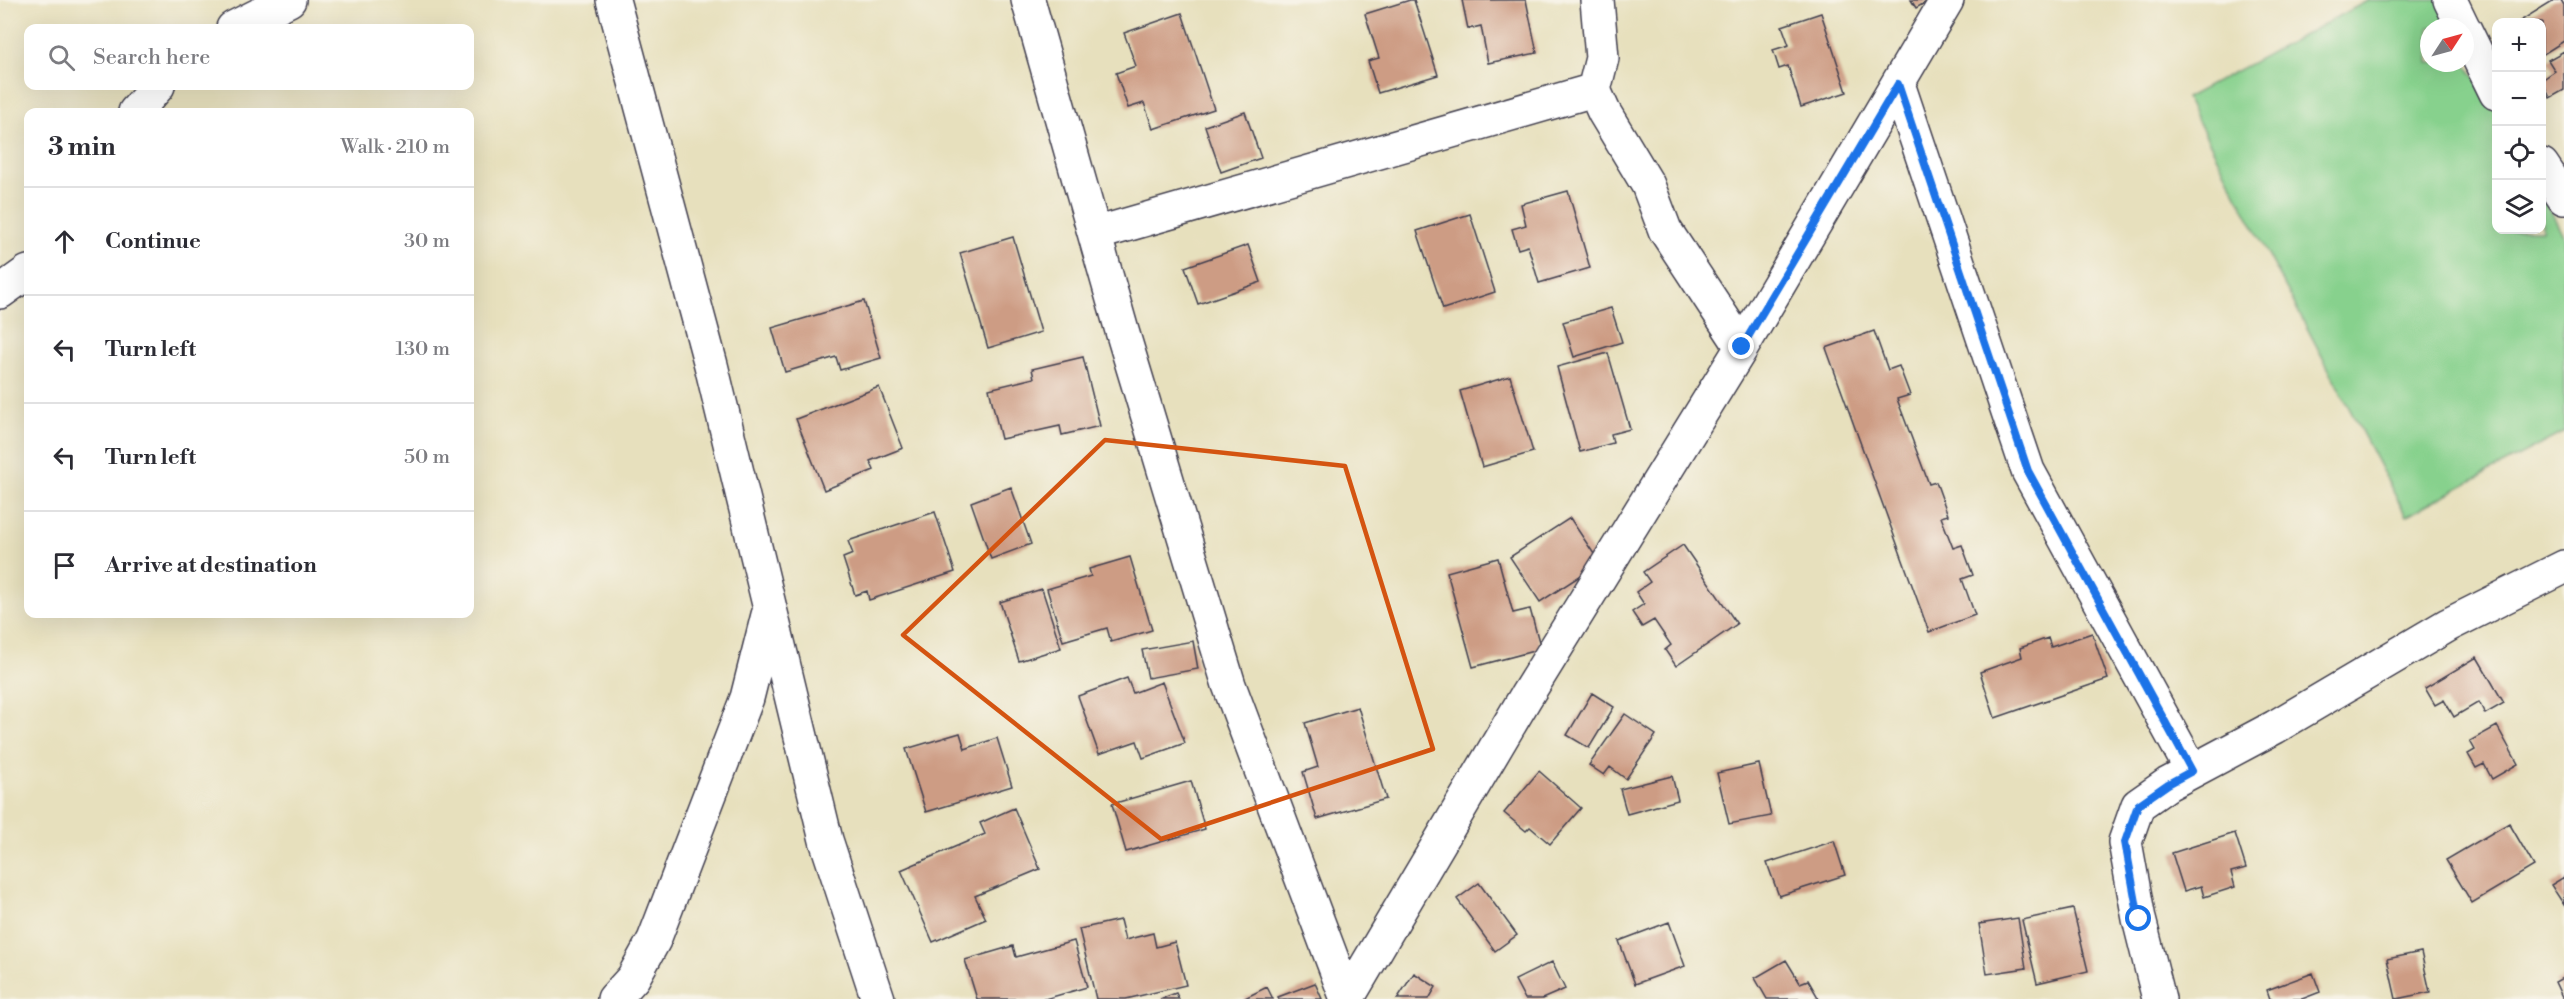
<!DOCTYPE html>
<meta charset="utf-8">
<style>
body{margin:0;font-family:"Libre Bodoni",serif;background:#f7f7f7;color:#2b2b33}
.controls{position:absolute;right:18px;top:18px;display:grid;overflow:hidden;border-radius:12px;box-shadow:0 6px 24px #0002}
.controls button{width:54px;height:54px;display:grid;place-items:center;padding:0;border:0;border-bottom:2px solid #e1e1e2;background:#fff;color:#2b2b33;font:30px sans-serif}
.compass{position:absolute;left:2420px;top:18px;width:54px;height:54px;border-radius:50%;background:#fff;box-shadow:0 6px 24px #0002;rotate:54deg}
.stop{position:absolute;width:18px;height:18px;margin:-14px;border:4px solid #1a73e8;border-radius:50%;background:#fff}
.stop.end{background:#1a73e8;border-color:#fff;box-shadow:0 2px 6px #0008}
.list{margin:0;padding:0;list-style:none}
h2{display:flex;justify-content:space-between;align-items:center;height:78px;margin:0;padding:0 24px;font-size:26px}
h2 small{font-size:20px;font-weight:400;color:#7c7c81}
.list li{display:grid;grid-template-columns:39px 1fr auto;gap:18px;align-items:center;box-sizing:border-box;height:108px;padding:0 24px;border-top:2px solid #e1e1e2}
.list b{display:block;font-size:22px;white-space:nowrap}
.list em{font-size:20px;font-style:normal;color:#7c7c81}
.icon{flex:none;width:33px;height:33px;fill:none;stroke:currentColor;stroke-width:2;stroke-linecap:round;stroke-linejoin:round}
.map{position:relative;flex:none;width:2564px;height:999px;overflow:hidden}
.search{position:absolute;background:#fff;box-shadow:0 6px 24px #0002;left:24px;top:24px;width:450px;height:66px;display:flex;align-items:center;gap:15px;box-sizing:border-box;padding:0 21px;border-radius:12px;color:#7c7c81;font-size:22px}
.panel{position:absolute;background:#fff;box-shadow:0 6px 24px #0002;left:24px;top:108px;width:450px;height:510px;border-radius:12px}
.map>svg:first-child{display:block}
.green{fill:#87d18d;stroke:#547a64;stroke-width:1.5}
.building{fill:#cd9c84}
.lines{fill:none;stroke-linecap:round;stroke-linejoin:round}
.street-casing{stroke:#403e4e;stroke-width:36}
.street{stroke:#fff;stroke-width:33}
.route{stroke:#1a73e8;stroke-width:8}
.marked{fill:none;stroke:#d45411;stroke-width:4.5;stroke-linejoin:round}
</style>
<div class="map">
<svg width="2564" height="999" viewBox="0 0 2564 999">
<rect width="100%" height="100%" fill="#f7f3e8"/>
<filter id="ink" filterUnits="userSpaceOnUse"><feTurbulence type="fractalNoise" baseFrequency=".0167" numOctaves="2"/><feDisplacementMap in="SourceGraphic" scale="12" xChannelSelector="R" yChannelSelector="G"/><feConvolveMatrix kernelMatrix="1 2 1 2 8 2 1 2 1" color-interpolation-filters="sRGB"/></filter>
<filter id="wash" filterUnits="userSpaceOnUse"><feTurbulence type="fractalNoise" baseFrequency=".008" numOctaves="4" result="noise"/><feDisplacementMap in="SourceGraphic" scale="24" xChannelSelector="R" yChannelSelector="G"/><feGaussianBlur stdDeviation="1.35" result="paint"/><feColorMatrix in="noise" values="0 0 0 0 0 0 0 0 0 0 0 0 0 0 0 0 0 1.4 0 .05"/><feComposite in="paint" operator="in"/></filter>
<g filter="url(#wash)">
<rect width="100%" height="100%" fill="#e7e0bd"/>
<!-- green -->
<path class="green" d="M2369,0H2439L2454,27H2429V63H2465L2496,109V230H2542V194L2564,237V432L2406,516L2186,98Z"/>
<g id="blocks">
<!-- building -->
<path class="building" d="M1410,0H1414L1438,75L1378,93L1368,61L1379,58L1365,14Z
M1462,0H1526L1537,53L1488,63L1481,26L1468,29Z
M1911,0H1930L1916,8Z
M2554,0H2561L2564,5V41L2542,55V22L2520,21Z
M1182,13L1214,109L1153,129L1144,103L1128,108L1116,73L1136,66L1124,33Z
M1821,13L1847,92L1801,107L1788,66L1779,69L1773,50L1789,45L1782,26Z
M2564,51V90L2550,98L2542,80L2555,71L2548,60Z
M1245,112L1261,158L1221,172L1205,126Z
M1568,191L1590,268L1539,283L1528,246L1518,249L1512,229L1526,225L1521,204Z
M1470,214L1495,292L1443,309L1417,231Z
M1013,237L1041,332L988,348L960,253Z
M1248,245L1261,282L1198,304L1185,267Z
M864,301L881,358L840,370L836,357L785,372L772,328Z
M1611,308L1622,342L1574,357L1563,322Z
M1874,331L1888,370L1899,366L1910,395L1897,399L1929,484L1936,482L1948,515L1941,517L1953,548L1962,545L1973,575L1962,579L1975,615L1929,632L1826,348Z
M1608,353L1630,429L1611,434L1613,443L1580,452L1557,367Z
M1083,357L1100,426L1062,435L1060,426L1001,439L989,389L1034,378L1032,369Z
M1510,376L1533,452L1482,467L1460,391Z
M879,387L903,448L870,461L874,470L824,490L796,419Z
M1011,487L1031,544L991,559L971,502Z
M935,512L955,572L869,600L867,591L855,595L843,558L853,554L848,541Z
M1570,518L1600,563L1540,602L1510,557Z
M1683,545L1737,624L1676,666L1665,650L1671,645L1654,620L1642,627L1632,612L1644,604L1636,592L1650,582L1643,572Z
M1130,557L1152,630L1111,642L1107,628L1063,641L1047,589L1091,576L1089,569Z
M1498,558L1513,613L1530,609L1541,649L1473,667L1447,572Z
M1042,589L1061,648L1019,661L1000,602Z
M2092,633L2108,679L1995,718L1980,672L2022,657L2020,648L2048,638L2051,647Z
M1193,641L1198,669L1148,678L1142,650Z
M2477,657L2504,703L2485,714L2479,702L2454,717L2444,700L2435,705L2425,688Z
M1127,678L1133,693L1162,682L1185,743L1143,758L1137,741L1099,754L1078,696Z
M1592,693L1614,707L1589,748L1567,735Z
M1358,707L1386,799L1317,819L1303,772L1318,767L1305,723Z
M1625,714L1656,735L1626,779L1610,767L1604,775L1589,765Z
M2497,726L2518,764L2492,779L2484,764L2476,768L2468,754L2475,750L2470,741Z
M960,733L965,749L997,738L1012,786L926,812L906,749Z
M1759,764L1771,816L1729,824L1717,773Z
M1539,771L1581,808L1550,844L1530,827L1526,831L1504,813Z
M1672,776L1678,800L1627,814L1620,789Z
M1191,781L1205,829L1126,852L1112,804Z
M1014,808L1040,869L975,896L986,919L933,942L901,870L985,834L980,823Z
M2509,823L2534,866L2472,903L2446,860Z
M2235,833L2246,868L2231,872L2235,887L2204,897L2201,886L2184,891L2172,853Z
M1834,841L1845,875L1779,896L1767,863Z
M2564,877V905L2551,885Z
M1479,883L1517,935L1495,951L1457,899Z
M2073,909L2088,971L2037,983L2022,920Z
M2018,918L2026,968L1987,974L1979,924Z
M1120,920L1125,940L1153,933L1156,947L1175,942L1186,985L1126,999H1096L1079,929Z
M1669,922L1685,966L1635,984L1619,941Z
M1074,941L1087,987L1045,999H977L965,960L1013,946L1016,957Z
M2421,952L2430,992L2396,999L2387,959Z
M1786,960L1800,983L1808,980L1819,999H1767L1755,978Z
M1552,962L1565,989L1542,999H1525L1515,980Z
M1414,973L1436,987L1429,999H1397Z
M2313,973L2320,992L2302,999H2270L2267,990Z
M2564,977V999H2563L2555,982Z
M1315,983L1322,999H1279L1278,997Z
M1267,987L1273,999H1243Z
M1176,993L1179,999H1160Z"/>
</g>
</g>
<g filter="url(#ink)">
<use href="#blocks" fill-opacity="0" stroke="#403e4e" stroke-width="1.5"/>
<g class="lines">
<defs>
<path id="street" d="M613,0L711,365L826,840L878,999
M1028,0L1122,331L1229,685L1347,999
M1597,0L1602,58L1594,90L1604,112L1648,185L1665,230L1742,347
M2450,0L2463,27
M233,28L289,0
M2465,30L2496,93
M1898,84L2028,471L2192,771
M135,112L158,86
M2542,165L2564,198
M1095,234L1594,90
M0,292L28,272
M614,999L633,978L654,940L747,698L768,615
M1347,999L1525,698L1742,347L1947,0
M2159,999L2139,919L2125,842L2138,805L2168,784L2275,727L2448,625L2564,567"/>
</defs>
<!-- street casing -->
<use href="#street" class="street-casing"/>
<!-- street -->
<use href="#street" class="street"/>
</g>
</g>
<g class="lines" filter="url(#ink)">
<!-- route -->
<path class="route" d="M1742,347L1898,84L2028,471L2192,771L2168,784L2138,805L2125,842L2139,919"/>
</g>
<!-- marked area -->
<path class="marked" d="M1105,440L1345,466L1433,749L1161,839L903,635Z"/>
</svg>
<div class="controls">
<button>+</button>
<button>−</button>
<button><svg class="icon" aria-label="locate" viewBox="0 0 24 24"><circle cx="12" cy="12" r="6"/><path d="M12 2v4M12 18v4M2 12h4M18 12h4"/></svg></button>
<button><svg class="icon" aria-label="layers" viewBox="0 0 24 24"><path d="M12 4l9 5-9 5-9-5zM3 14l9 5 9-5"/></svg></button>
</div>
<svg class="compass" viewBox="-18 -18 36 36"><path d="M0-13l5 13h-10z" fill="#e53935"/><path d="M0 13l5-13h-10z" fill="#7c7c81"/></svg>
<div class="stop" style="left:2139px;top:919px"></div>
<div class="stop end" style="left:1742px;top:347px"></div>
<div class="search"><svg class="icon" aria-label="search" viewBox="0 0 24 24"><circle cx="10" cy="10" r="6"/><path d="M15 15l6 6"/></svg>Search here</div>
<section class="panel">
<h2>3 min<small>Walk · 210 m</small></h2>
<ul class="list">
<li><svg class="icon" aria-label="ahead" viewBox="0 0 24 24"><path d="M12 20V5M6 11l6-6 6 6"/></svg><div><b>Continue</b></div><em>30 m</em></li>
<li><svg class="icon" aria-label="left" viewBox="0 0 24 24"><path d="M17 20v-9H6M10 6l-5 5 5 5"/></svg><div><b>Turn left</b></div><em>130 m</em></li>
<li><svg class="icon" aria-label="left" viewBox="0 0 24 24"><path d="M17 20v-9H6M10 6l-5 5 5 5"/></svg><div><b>Turn left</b></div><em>50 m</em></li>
<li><svg class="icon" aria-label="arrive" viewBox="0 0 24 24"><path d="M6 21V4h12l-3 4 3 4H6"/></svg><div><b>Arrive at destination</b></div></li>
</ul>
</section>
</div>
